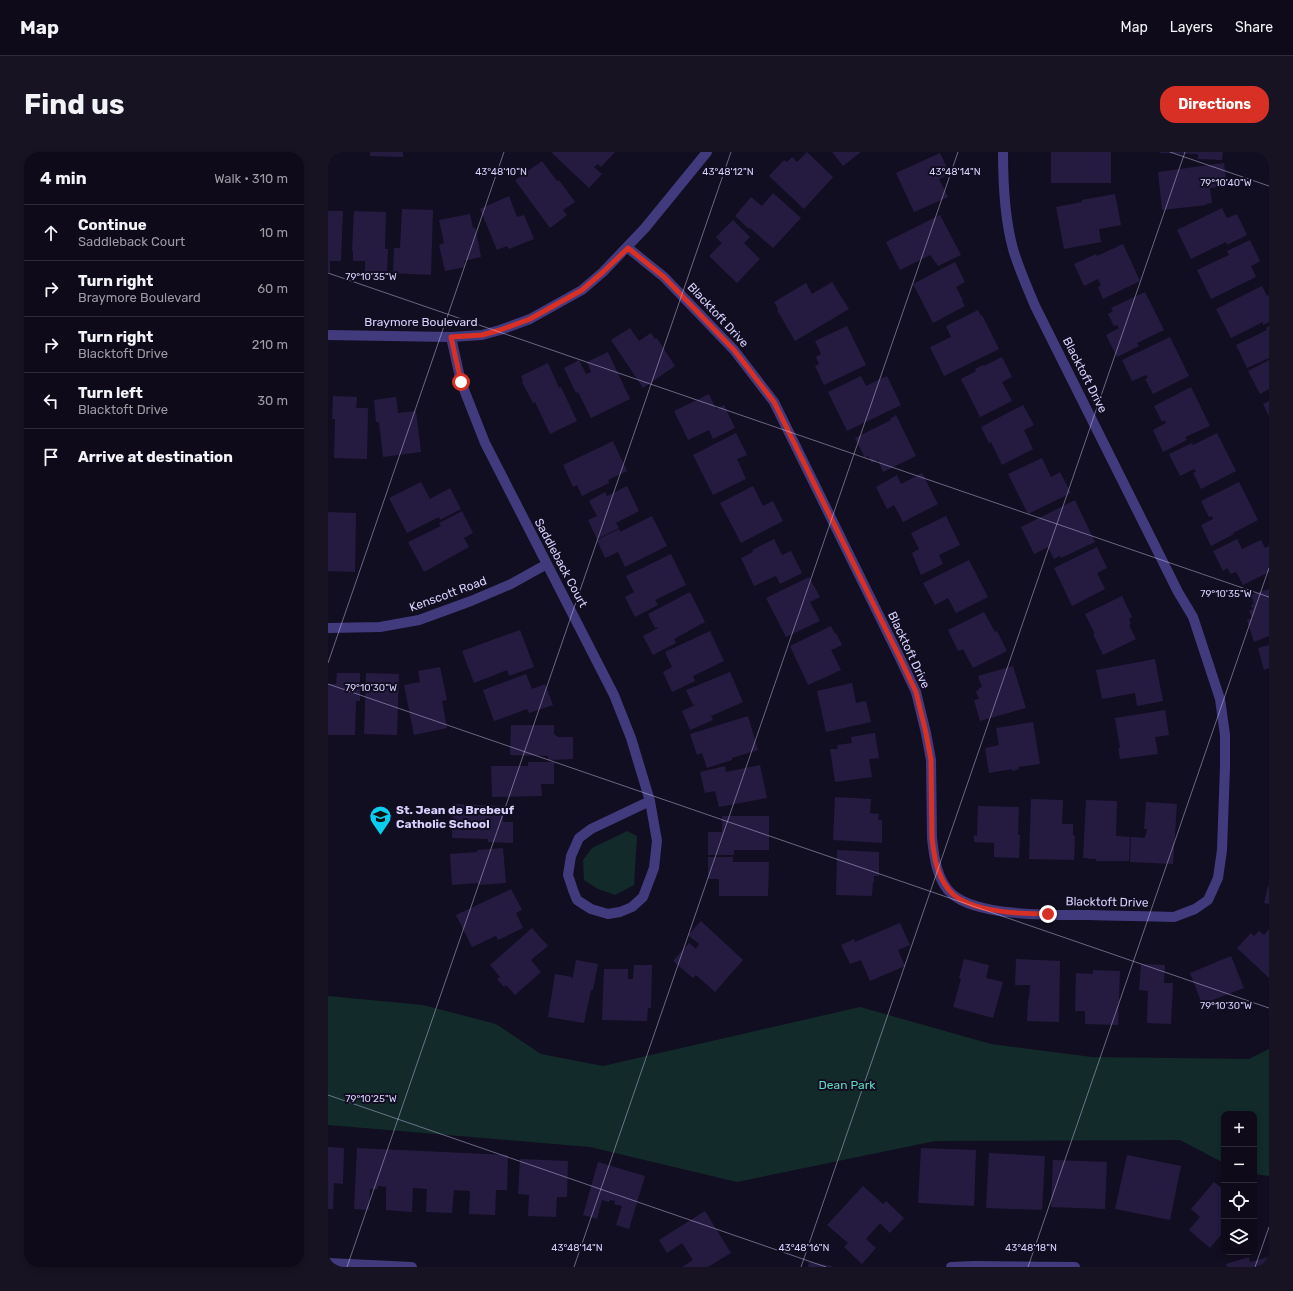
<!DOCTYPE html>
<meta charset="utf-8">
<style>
body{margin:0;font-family:Rubik,sans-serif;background:#171322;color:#f1f3f6}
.controls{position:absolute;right:12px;bottom:12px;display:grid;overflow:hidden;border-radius:8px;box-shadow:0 2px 6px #0003}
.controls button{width:36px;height:36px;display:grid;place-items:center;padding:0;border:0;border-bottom:1px solid #2e2b38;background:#0e0a19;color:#f1f3f6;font:20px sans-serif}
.stop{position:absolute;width:12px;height:12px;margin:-9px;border:3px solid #d93025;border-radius:50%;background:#fff}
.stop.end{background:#d93025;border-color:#fff;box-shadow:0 1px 4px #0008}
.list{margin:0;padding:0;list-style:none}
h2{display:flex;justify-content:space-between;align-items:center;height:52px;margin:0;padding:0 16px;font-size:17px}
h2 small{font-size:13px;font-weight:400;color:#9b9aa2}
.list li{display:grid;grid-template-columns:26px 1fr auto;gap:12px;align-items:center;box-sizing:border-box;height:56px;padding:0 16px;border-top:1px solid #2e2b38}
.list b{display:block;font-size:15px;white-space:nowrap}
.list p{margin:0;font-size:13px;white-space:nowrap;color:#9b9aa2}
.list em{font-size:13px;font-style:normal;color:#9b9aa2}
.icon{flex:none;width:22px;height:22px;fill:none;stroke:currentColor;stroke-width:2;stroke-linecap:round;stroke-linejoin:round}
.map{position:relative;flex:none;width:941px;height:1115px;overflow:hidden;border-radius:16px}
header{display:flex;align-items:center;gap:24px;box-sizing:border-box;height:56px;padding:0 20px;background:#0e0a19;border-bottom:1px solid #2e2b38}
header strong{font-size:19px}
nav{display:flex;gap:22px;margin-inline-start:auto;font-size:14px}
.intro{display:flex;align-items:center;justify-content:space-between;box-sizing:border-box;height:96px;padding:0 24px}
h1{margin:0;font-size:28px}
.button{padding:10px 18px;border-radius:16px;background:#d93025;color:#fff;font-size:14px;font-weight:700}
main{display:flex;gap:24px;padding:0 24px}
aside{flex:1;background:#0e0a19;border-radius:16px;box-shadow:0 2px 6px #0003}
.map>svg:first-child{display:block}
.green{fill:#122a2a}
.building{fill:#251b41}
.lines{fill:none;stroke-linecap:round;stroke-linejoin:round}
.minor{stroke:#413b7e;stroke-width:10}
.route{stroke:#d93025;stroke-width:5}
.ticks{fill:none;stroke:#d7d0fd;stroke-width:1;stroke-opacity:0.45}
.labels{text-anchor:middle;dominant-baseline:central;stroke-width:4;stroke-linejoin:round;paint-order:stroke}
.street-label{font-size:12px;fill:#d7d0fd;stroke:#120e21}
.poi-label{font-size:12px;font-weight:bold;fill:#d7d0fd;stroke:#120e21;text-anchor:start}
.park-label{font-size:12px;fill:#60d9c0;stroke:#120e21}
.ticks-label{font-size:10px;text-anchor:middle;fill:#d7d0fd;stroke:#120e21;stroke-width:4;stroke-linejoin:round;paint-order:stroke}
</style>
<header>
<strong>Map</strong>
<nav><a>Map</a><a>Layers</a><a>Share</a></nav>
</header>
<div class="intro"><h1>Find us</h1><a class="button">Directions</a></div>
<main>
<aside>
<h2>4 min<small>Walk · 310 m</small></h2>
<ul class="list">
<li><svg class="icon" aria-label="ahead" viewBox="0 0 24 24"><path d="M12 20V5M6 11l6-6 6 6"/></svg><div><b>Continue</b><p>Saddleback Court</p></div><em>10 m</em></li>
<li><svg class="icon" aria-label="right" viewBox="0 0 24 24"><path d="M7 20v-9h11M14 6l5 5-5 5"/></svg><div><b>Turn right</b><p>Braymore Boulevard</p></div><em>60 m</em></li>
<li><svg class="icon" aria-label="right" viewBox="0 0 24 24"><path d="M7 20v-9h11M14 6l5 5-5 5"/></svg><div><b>Turn right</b><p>Blacktoft Drive</p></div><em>210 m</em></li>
<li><svg class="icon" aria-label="left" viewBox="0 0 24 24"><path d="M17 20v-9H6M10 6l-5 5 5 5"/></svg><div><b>Turn left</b><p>Blacktoft Drive</p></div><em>30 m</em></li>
<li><svg class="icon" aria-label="arrive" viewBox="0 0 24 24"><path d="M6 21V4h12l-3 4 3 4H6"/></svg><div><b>Arrive at destination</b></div></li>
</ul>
</aside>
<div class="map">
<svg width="941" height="1115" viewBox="0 0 941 1115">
<rect width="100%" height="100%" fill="#120e21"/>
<!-- green -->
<path class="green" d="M299,679L309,684L306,733L287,743L270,737L256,728L255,708L264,696Z
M0,844L95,853L168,872L213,902L275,914L532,855L663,892L764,905L921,907L941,897V1024L926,1022V962H896V1011L852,988L607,989L409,1030L262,995L0,973Z"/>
<!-- building -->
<path class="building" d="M42,0H75V5L42,4Z
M223,0H287L273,15L270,12L266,15L274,22L261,36Z
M479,0L505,25L476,57L441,24L456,8L459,10L464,5L469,10Z
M504,0H533L515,14Z
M723,0H783V31H723Z
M832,0H895L894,8L870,7V2L832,1Z
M612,1L622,22L611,27L620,45L586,60L568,21Z
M214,9L229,29L231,28L247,50L235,58L239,63L222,76L187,28Z
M896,11L899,34L882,36L884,51L878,52L879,53L834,58L830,20Z
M445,41L473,66L445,96L422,76L421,77L407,64L423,45L434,54Z
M787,42L793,73L771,77L773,90L736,97L728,55L754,50V48Z
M181,44L189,65L196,63L206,87L181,97L179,94L169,98L152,57Z
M894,56L899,66L909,62L919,83L899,93L898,90L863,107L849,78Z
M74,57L105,58L103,123L65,121L66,96H72Z
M0,59H15L13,109H2V120H0Z
M26,59L58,60L57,97H60L59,121H37V109H25V99H24Z
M142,62L145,76L147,75L153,105L136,109L137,115L117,119L111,93L116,91L111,68Z
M612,63L633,103L610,114L602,103L572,118L558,90Z
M405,68L422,85L416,91L432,107L409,131L381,104L394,91L388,85Z
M922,88L932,109L923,114L928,125L883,147L869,118L901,103L899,99Z
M795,92L812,129L775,147L770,135L773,133L770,127L756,134L746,112L768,102L769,104Z
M627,110L637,130L628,135L635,148L634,149L637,154L605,171L585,132Z
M504,130L521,157L467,189L449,158L450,157L446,150L478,131L484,142Z
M934,134L939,144L941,143V170L935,173V170L903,186L888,157Z
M817,140L836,178L809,191L811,194L789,205L778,183L791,176L789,173L786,174L780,162L785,159L783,156Z
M650,158L653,164L654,163L671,197L616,224L602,195L623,185L618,174Z
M519,174L538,213L496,233L487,214L491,212L488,205L493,202L487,189Z
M941,174V206L919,216L908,193L939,178L938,176Z
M302,176L311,189L323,181L327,187L329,186L347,214L315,236L283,188Z
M842,185L861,224L825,242L817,227L820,226L818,223L804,229L794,208Z
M280,200L302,247L263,266L250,240L248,241L236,216L251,208L258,222L263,220L259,210Z
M674,205L684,225L674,230L684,249L652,265L633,227L648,219L647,217L655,213L656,214Z
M941,208V237L932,242L920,219Z
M220,211L231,236L233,235L249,269L222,282L207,250L205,251L194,230L195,229L193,224Z
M533,224L538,234L559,224L573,253L519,279L500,240Z
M863,235L882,274L857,285L859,288L835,300L825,278L838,271L837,268L834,270L826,254Z
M381,242L388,257L396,253L407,276L385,287L381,278L360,288L346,259Z
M5,244L29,245L28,256H40L39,307L6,306L7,267H4Z
M68,245L70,261L88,259L93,300L55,305L51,270H48L46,248Z
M941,249V264L935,252Z
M695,253L706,273L696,278L705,297L674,313L663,290L661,291L653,275Z
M568,263L588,304L555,320L550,308L544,311L540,304L537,306L527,286L563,268L562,267Z
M408,281L419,303L409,307L418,327L385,343L365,303Z
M889,281L908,319L873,337L865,321L868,320L866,317L852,324L841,302L864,291L865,293Z
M285,289L299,319L280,328L281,331L254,344L249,333L245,335L235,313Z
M714,306L723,325L732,320L743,341L700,362L680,322Z
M594,321L610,352L575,370L566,353L559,357L548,335L569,323L573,332Z
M93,330L102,347L122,336L133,357L112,368L111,365L79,381L61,346Z
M911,330L930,368L905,381L906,382L883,394L873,373L885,367L884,364L881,365L873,349Z
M299,334L311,359L288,371L291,376L269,387L260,368L269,364L261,349L277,340L279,344Z
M425,334L435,354L445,349L455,369L413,391L392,351Z
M747,348L767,390L733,406L732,404L726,407L720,395L706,402L693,375Z
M134,359L145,381L136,386L141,395L96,420L80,390L113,374L111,371Z
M0,360L28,361L27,420L0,419Z
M324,364L339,394L297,415L290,400L277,406L269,388L291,377L292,380Z
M618,364L632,393L611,403L615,412L593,423L584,401L591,397L583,381Z
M446,387L454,403L463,399L474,421L452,432L448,424L426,434L413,406L425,400L424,398Z
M909,387L914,397L933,388L937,396L941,394V420L915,433L908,420L903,422L899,416L895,419L885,399Z
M769,395L779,416L769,421L777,437L744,454L726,416Z
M343,402L358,433L327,448L330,453L307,465L297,445L306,440L298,424Z
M641,408L660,445L628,461L620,446L607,453L595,431Z
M481,425L492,445L482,450L492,469L458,485L438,446Z
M941,437V484L926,490L919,468L924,466L921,459L925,457L923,453L926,452L923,443Z
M362,440L377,470L346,487L348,491L325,503L315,484L330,476L329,475L327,476L320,462Z
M794,444L804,465L801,467L803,472L801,473L808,487L775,503L765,482H767L757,462Z
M656,460L667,480L669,479L679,499L645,516L635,497L630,499L620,478Z
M503,474L507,482L508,481L514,493L503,498L513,518L480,533L462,494Z
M192,478L206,515L181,524L179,518L146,531L134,499Z
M382,479L396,509L365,524L367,529L344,540L335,520L344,515L337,500Z
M941,493V516L936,518L930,496Z
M827,507L835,549L809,554L807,541L774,547L768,518Z
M685,514L698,556L652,569L646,548L651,547L648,539L651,538V536L654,535L650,524Z
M112,515L119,548L114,549L119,576L86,583L76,533L92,530L90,519Z
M402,520L415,550L383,564L385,568L362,578L354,559L367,553V552L365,553L358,538Z
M9,521H32V549H28L27,583H0V532H8Z
M38,521L71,522L69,583L36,582Z
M198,522L204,537L217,532L225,553L201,561L199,557L166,569L155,538Z
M524,531L528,551L538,549L543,570L498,580L489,539Z
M837,558L841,583L827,585L830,602L792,607L790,596H792L787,566Z
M420,564L430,598L404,606V608L379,616L374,601L369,603L362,582Z
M705,570L712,612L690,615L691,617L684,619V617L661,621L657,596L671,593L668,576Z
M183,573H226V582L230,585H245V607L220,608V604L182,603Z
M547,581L551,606L541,607L544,625L507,630L502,597H510L509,593L524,591L523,585Z
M200,610H226V632H213L214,644L164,645L163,614H200Z
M432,613L439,646L391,655L387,639L377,641L372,620L397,614L398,620Z
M507,645L543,647L542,661L551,662L550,668H554V691L505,688Z
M703,647L735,648L734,672H745V683L747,684L746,708L701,707Z
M758,648L789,649L788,684L802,685L801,709H768V707H760V706H755Z
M818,650L849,652L845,712L802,710L803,685L817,686V683H818L819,677H816Z
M125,652L176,654L175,670H185V691L160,690V687L124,686Z
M650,654L691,655L690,683H692L691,706L666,705V691L646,690V683L649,684Z
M394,664H441V698H406V703H380V680H394Z
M175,696L178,731L150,733V731L124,733L122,702L149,700V698Z
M509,698L551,700V724H546V730H545L544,744L508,743Z
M380,705H405V710H441L440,744H391V727H380Z
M940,734H941V752L936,751Z
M183,737L194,758L188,761L195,776L170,788L168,784L144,795L128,763Z
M373,769L415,808L387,840L368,823L365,826L345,809L361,791L368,797L371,792L360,783Z
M572,771L582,793L570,798L577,814L542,829L533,808L522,812L513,793L526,787L527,790Z
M204,776L220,794L203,808L213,820L187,843L178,833L176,835L169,827L172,825L162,813Z
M941,777V826L909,796L923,781L926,784L931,779L936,783Z
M903,804L916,836L874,852L862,821Z
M636,807L661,813L658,826L675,830L665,866L625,855L633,827L631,826Z
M688,807L732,809L731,870L699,869L700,847H701L702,833H687Z
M248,808L270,812L265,838H263L256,871L220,865L227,822L244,825V829Z
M813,812L837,813L836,831H845L843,872L819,871L820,839L811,838Z
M306,813H324L323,856H320L319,869L274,868L276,817H300V827H305Z
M765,818L792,819L790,873L757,872V859H747L748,821L765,822Z
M0,995L16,996L15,1032L6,1031L5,1057H0Z
M29,996L180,1003L179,1038H168L167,1063L141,1062L142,1039L126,1038L124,1061L98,1060L99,1037L85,1036L84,1060L58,1058V1035L50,1034L49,1037H42L41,1058L26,1057Z
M593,996L648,998L646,1054L590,1051Z
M661,1001L717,1004L714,1058L658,1056Z
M799,1003L853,1014L842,1068L787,1057Z
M192,1007L240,1009L239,1045H229L228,1065L200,1064L201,1043L190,1042Z
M725,1008L779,1010L777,1057L723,1055Z
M270,1010L317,1024L301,1077L288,1073L294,1054L286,1052L287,1049L282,1048L281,1050L274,1048L269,1067L255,1063Z
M886,1030L896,1038V1085L893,1083L882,1096L861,1078L872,1065L863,1057Z
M535,1034L555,1052L558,1049L576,1066L562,1081L552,1071L538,1087L548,1096L534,1112L516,1095L520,1091L499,1073Z
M377,1059L403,1101L380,1115H354L365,1108L354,1091L339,1101L331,1088Z
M921,1105L922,1110L941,1105V1115H899L898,1112Z
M481,1110L504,1114V1115H480Z"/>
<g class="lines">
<!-- minor -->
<path class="minor" d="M300,96L336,125L406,198L446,250L571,504L588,540L598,581L603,608L604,686C606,705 609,729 624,742C650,765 727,763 761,763C789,764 817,764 846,765L867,757L880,748L890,726L894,698L897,615V583L892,547L865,465L850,440L707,154C699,135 691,117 685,97C677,68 675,30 675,0
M0,183L123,185L154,183L172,178L202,167L254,138L275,120L317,76L379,0
M123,185L133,230L157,291L286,543L303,586L322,649L329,689L326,716L315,745L304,755L292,760L280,762L263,757L249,748L245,738L240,723L243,704L251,686L263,677L322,649
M0,476L52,475L91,468L143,449L183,432L219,412
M0,1111L84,1115
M623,1115L646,1114L747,1115"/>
</g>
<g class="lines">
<!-- route -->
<path class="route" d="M133,230L123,185L154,183L172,178L202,167L254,138L275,120L300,96L336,125L406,198L446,250L571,504L588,540L598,581L603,608L604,686C606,704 609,724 621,738C638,760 693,762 720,762"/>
</g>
<!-- ticks -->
<path class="ticks" d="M842,0L941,34M0,121L941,445M0,511L176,0M0,532L941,856M0,943L498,1115M19,1115L403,0M246,1115L630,0M473,1115L857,0M700,1115L941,416M927,1115L941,1075"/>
<!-- icons -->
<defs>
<symbol id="school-pin" viewBox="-11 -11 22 30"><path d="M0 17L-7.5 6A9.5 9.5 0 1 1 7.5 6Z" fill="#0bcdee" stroke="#120e21"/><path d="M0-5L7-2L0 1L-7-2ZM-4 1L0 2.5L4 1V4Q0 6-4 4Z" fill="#111"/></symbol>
</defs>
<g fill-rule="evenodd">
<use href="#school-pin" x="40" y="652" width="25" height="34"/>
</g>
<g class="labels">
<!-- street labels -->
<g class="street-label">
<text transform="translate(390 163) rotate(47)">Blacktoft Drive</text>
<text x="93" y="170">Braymore Boulevard</text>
<text transform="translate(757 223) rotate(63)">Blacktoft Drive</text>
<text transform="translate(233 411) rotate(62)">Saddleback Court</text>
<text transform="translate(120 442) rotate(-20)">Kenscott Road</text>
<text transform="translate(581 498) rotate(65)">Blacktoft Drive</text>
<text transform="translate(779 750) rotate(1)">Blacktoft Drive</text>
</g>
<!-- poi labels -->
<g class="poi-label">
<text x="68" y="658">St. Jean de Brebeuf<tspan x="68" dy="14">Catholic School</tspan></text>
</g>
<!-- park labels -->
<g class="park-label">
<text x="519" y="933">Dean Park</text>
</g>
</g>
<g class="ticks-label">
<text x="173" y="23">43°48'10"N</text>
<text x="400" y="23">43°48'12"N</text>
<text x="627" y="23">43°48'14"N</text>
<text x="898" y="34">79°10'40"W</text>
<text x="43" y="128">79°10'35"W</text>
<text x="898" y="445">79°10'35"W</text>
<text x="43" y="539">79°10'30"W</text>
<text x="898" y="857">79°10'30"W</text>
<text x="43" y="950">79°10'25"W</text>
<text x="249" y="1099">43°48'14"N</text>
<text x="476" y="1099">43°48'16"N</text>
<text x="703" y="1099">43°48'18"N</text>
</g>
</svg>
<div class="controls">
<button>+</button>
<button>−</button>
<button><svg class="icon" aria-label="locate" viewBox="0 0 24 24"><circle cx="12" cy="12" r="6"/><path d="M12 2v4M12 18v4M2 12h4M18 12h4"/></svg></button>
<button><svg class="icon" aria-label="layers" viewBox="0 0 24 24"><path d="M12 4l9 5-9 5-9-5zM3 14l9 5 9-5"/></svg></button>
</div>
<div class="stop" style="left:133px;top:230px"></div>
<div class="stop end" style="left:720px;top:762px"></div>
</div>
</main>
